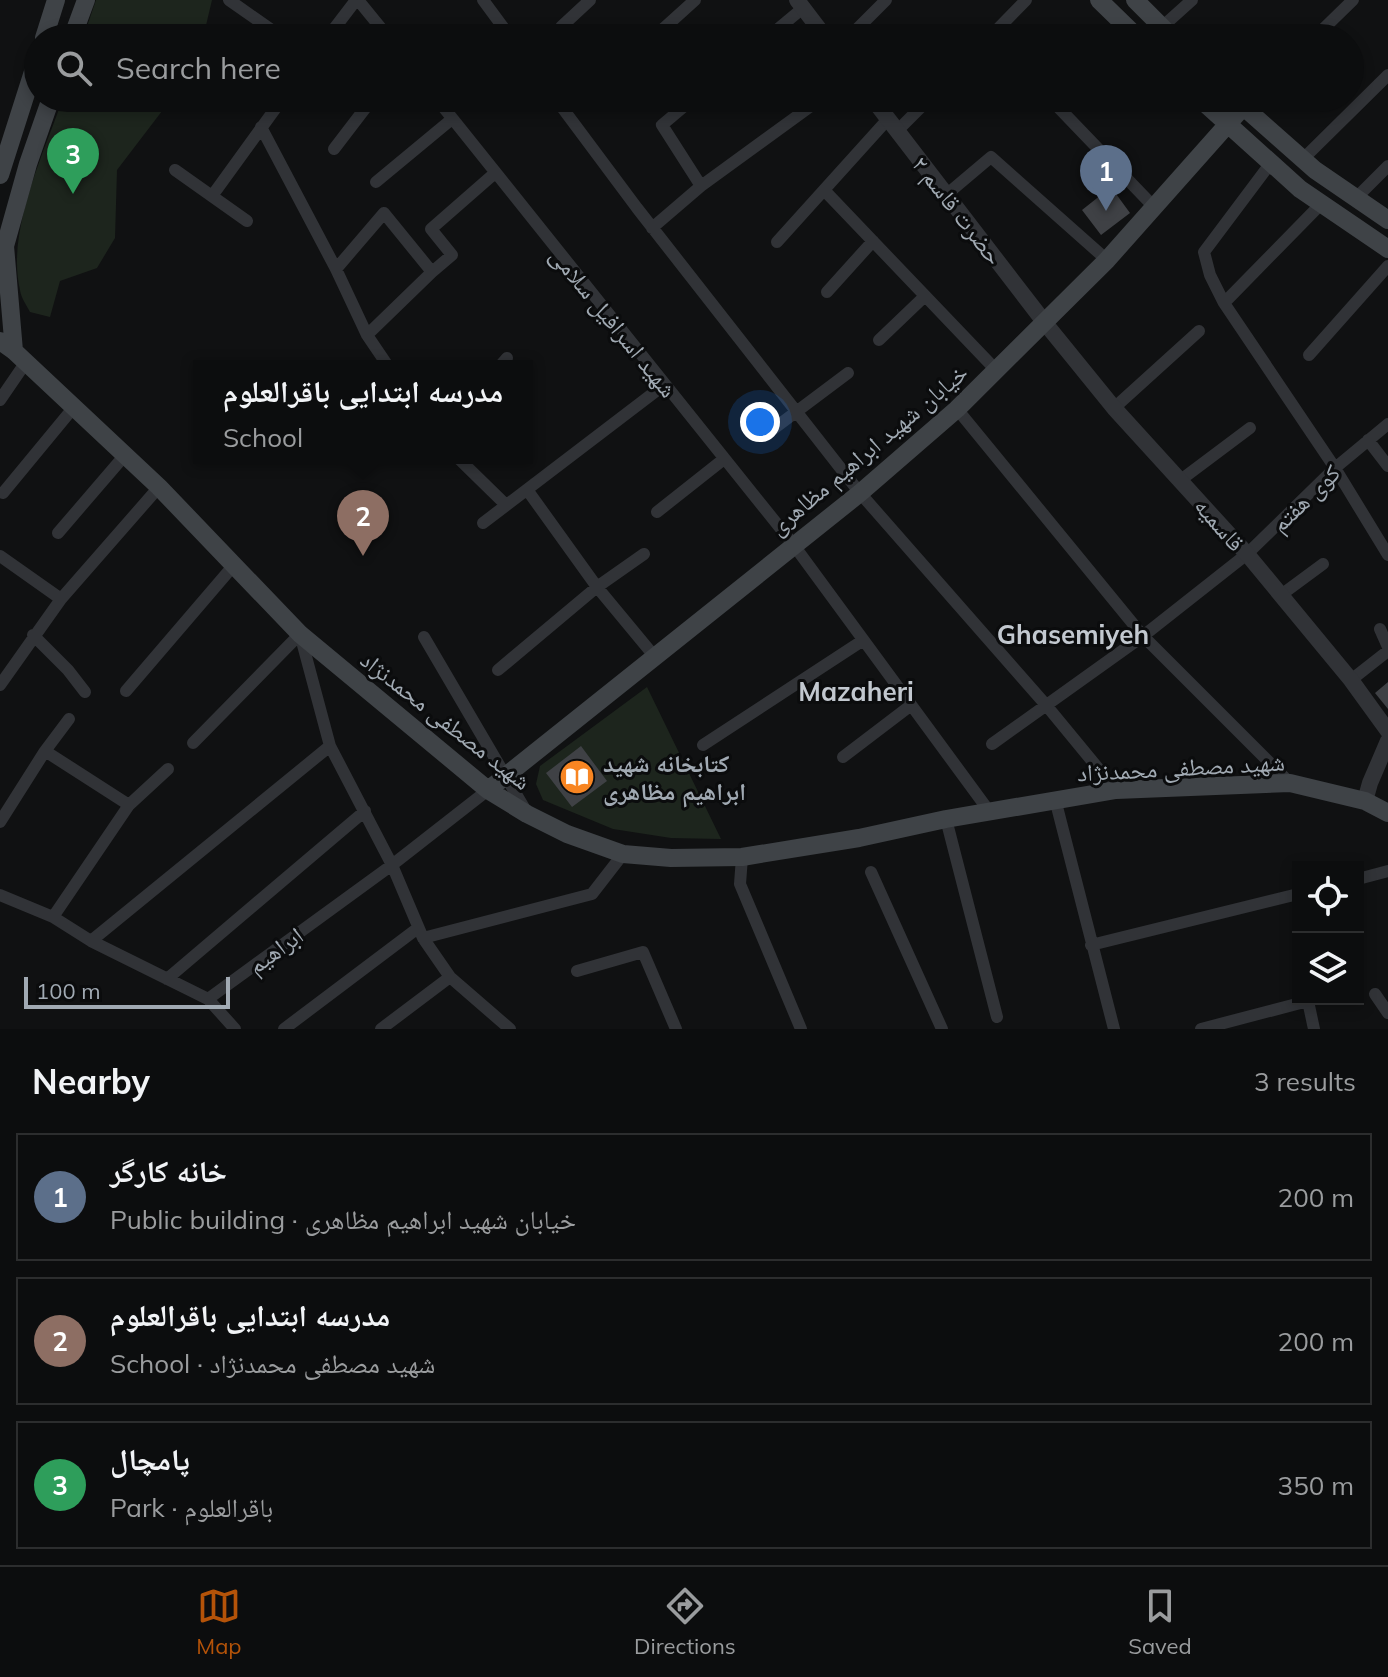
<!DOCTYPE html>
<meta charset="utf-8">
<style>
body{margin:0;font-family:Mulish,"Noto Naskh Arabic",sans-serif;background:#1a1b1c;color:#f1f3f6}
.controls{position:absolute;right:24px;bottom:24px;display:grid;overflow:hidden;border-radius:0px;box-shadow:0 4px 12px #0003}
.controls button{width:72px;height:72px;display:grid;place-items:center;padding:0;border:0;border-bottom:2px solid #2c2d2e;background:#0c0d0e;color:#f1f3f6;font:40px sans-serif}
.scale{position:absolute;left:24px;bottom:20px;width:206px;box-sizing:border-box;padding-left:8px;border:4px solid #a1aab3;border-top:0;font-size:22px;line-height:28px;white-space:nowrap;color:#a1aab3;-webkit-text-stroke:6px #0b0c0d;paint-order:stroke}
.you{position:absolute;left:760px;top:422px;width:28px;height:28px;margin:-20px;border:6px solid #fff;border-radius:50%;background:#1a73e8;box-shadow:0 0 0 12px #1a73e833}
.badge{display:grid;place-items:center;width:52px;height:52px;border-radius:50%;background:#b45309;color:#fff;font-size:26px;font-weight:700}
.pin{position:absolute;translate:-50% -66px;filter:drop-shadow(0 2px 4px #0008)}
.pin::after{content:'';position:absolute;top:42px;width:28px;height:24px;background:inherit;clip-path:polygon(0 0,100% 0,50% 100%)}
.popup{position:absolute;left:193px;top:360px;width:340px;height:104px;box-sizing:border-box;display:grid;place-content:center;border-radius:0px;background:#0c0d0e;filter:drop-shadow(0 2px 6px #0005);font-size:26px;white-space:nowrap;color:#9a9c9e}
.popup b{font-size:30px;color:#f1f3f6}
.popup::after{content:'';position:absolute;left:50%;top:100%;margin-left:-16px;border:16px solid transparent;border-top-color:#0c0d0e}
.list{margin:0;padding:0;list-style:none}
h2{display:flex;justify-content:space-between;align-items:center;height:104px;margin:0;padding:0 32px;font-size:34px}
h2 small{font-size:26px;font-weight:400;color:#9a9c9e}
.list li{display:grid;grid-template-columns:52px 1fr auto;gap:24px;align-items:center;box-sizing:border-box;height:128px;margin:0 16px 16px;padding:0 16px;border:2px solid #2c2d2e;border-radius:0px}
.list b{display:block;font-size:30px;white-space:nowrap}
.list p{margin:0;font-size:26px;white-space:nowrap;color:#9a9c9e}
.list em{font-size:26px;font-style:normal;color:#9a9c9e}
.icon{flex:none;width:44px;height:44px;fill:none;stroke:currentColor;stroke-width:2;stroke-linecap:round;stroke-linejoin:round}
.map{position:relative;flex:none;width:1388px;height:1029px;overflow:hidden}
.search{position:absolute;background:#0c0d0e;box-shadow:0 4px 12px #0003;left:24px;right:24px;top:24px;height:88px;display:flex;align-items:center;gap:20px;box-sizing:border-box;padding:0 28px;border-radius:44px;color:#9a9c9e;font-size:30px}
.sheet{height:536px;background:#0c0d0e}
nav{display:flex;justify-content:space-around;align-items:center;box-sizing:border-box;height:112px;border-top:2px solid #2c2d2e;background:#0c0d0e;font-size:22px;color:#9a9c9e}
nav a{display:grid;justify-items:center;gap:4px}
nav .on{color:#b45309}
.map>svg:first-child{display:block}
.green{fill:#1d251d}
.building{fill:#3f4145}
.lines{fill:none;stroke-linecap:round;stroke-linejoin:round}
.minor{stroke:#313337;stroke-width:12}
.tertiary{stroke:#313337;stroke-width:16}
.secondary{stroke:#3f4347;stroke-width:18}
.labels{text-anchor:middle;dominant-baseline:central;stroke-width:6;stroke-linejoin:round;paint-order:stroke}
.street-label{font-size:24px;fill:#a1aab3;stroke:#0b0c0d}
.poi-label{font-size:24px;font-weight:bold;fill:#a1aab3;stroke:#0b0c0d;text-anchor:start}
.neighbourhood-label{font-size:26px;font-weight:bold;fill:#c2c8cf;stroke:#0b0c0d}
</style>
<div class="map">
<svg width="1388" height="1029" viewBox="0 0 1388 1029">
<rect width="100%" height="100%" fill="#101112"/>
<!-- green -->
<path class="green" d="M96,0H212L203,38H83Z
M63,98H172L117,170L115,238L97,268L60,281L50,317L30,312C27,306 21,298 20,290C6,231 44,153 63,98Z
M647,687L721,839L671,838L613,829L543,800L536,784L540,766Z"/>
<!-- building -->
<path class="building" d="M1111,187L1130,213L1101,235L1082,210Z
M1388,682V709L1375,693Z
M581,746L607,781L572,807L546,773Z"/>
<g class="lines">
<!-- minor -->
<path class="minor" d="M229,0L283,38
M358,0L389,38
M483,0L511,38
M561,27L590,0
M1162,27L1192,0
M327,38L356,0
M653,38L695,0
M767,38L803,8
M848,38L886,0
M989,38L1026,0
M1314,38L1353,0
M257,98L274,110
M436,98L793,544L989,811
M555,98L637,208L860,493L1046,705L1116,790
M694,98L662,125L701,186
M1059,108L1155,208
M261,127L336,269L367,335L388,366
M897,131L930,98
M334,149L373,98
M1303,159L1388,75
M1270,164L1204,252L1210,275L1224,303L1335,468L1388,555
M175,170L247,221
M376,182L452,119
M824,190L996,370
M946,195L991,157L1107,260
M212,196L283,98
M1356,198L1388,166
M652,228L701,186L822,98
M777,242L888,119
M336,269L384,213L432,272L367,335
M432,272L452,255L431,229L495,173
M827,292L873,241
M1224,303L1321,204
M879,340L925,296
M1309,355L1388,266
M500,366L507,358
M0,400L26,362
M1114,408L1199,331
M957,409L1143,636L1290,783
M764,436L848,373
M1368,440L1388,466
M458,458L506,505
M1182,479L1250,428
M528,491L597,587L655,657
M3,493L74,407
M657,512L724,459
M483,523L664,385
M58,533L125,455
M0,556L61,599
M1281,595L1323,564
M1380,629L1388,647
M300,634L330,746L392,865L423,938L450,977L510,1029
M33,635L68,670L85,692
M424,637L526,811
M498,670L597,587L644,554
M1351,680L1388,651
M0,685L61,599L159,487
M126,691L234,565
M193,743L300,634
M992,744L1143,636L1247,554L1335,468L1388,424
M703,745L862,641
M45,751L129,805
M843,757L910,706
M1055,799L1114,1029
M946,819L997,1017
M0,822L45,751L69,719
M742,857L740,884L801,1029
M871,872L942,1029
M1358,879L1388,871
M0,895L53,917L91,941L208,999L235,1029
M53,917L129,805L168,769
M423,938L592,894L623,854
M91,941L330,746
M1091,945L1298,894
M577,971L643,952L676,1029
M167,979L365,811
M1375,994L1388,1013
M208,999L392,865L488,790
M284,1029L418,928
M381,1029L450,977
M1201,1029L1308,1001L1314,1029"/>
<!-- tertiary -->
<path class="tertiary" d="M797,0L826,38
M872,98L1045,323L1114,408L1247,554L1351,680L1388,731
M1365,801L1370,783L1388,741"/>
<!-- secondary -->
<path class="secondary" d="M1099,0L1138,38
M1135,0L1173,38
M44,38L56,0
M72,38L86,0
M1199,98L1300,189L1388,249
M1237,101L1315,170L1388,220
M0,175L38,56
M0,341L14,351L159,487L300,634L488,790L527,814L567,834L623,854L671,858L742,857L859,838L946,819L1116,790L1290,783L1365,801L1388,813
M14,351L5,246L28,164L51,98
M488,790L860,493L957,409L1107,260L1243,107"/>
</g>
<!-- icons -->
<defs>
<symbol id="library-disc" viewBox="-11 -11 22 22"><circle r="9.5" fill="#f88522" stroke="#0b0c0d"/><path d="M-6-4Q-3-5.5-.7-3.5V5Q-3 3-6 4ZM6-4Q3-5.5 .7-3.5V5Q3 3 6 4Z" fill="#fff"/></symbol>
</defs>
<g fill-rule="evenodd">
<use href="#library-disc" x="557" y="757" width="40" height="40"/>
</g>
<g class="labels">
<!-- street labels -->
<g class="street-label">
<text transform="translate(958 210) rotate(52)">۲ حضرت قاسم</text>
<text transform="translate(614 322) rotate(51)">شهید اسرافیل سلامی</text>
<text transform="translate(868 449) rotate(-40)">خیابان شهید ابراهیم مظاهری</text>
<text transform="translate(1305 498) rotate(-44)">کوی هفتم</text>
<text transform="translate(1220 524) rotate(49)">قاسمیه</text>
<text transform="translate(446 720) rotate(38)">شهید مصطفی محمدنژاد</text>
<text transform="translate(1181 767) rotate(-3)">شهید مصطفی محمدنژاد</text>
<text transform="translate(275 950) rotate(-36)">ابراهیم</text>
</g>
<!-- poi labels -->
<g class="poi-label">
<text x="603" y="763">کتابخانه شهید<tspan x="603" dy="28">ابراهیم مظاهری</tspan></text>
</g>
<!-- neighbourhood labels -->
<g class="neighbourhood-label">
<text x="1073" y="634">Ghasemiyeh</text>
<text x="856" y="691">Mazaheri</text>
</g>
</g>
</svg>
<div class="controls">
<button><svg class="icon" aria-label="locate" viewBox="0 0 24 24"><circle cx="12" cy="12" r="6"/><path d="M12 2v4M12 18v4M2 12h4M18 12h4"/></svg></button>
<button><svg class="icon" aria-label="layers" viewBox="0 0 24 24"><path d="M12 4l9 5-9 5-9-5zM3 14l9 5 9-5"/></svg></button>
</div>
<div class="scale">100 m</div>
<div class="you"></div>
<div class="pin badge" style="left:1106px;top:211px;background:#5c6f8a">1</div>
<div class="pin badge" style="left:363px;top:556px;background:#8d6e63">2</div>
<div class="popup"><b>مدرسه ابتدایی باقرالعلوم</b>School</div>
<div class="pin badge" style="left:73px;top:194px;background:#2e9e5b">3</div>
<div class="search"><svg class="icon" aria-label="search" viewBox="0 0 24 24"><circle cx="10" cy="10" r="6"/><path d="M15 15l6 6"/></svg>Search here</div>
</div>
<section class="sheet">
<h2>Nearby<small>3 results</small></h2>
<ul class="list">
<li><span class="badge" style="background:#5c6f8a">1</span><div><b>خانه کارگر</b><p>Public building · خیابان شهید ابراهیم مظاهری</p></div><em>200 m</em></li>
<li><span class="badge" style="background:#8d6e63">2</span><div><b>مدرسه ابتدایی باقرالعلوم</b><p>School · شهید مصطفی محمدنژاد</p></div><em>200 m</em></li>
<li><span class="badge" style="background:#2e9e5b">3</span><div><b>پامچال</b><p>Park · باقرالعلوم</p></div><em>350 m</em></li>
</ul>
</section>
<nav>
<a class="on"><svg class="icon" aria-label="map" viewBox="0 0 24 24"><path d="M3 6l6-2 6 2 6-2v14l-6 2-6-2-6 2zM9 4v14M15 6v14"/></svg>Map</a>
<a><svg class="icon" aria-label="directions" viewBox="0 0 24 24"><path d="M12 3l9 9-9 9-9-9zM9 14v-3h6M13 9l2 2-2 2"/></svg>Directions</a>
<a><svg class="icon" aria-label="saved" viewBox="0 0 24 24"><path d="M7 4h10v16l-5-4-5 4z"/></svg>Saved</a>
</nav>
